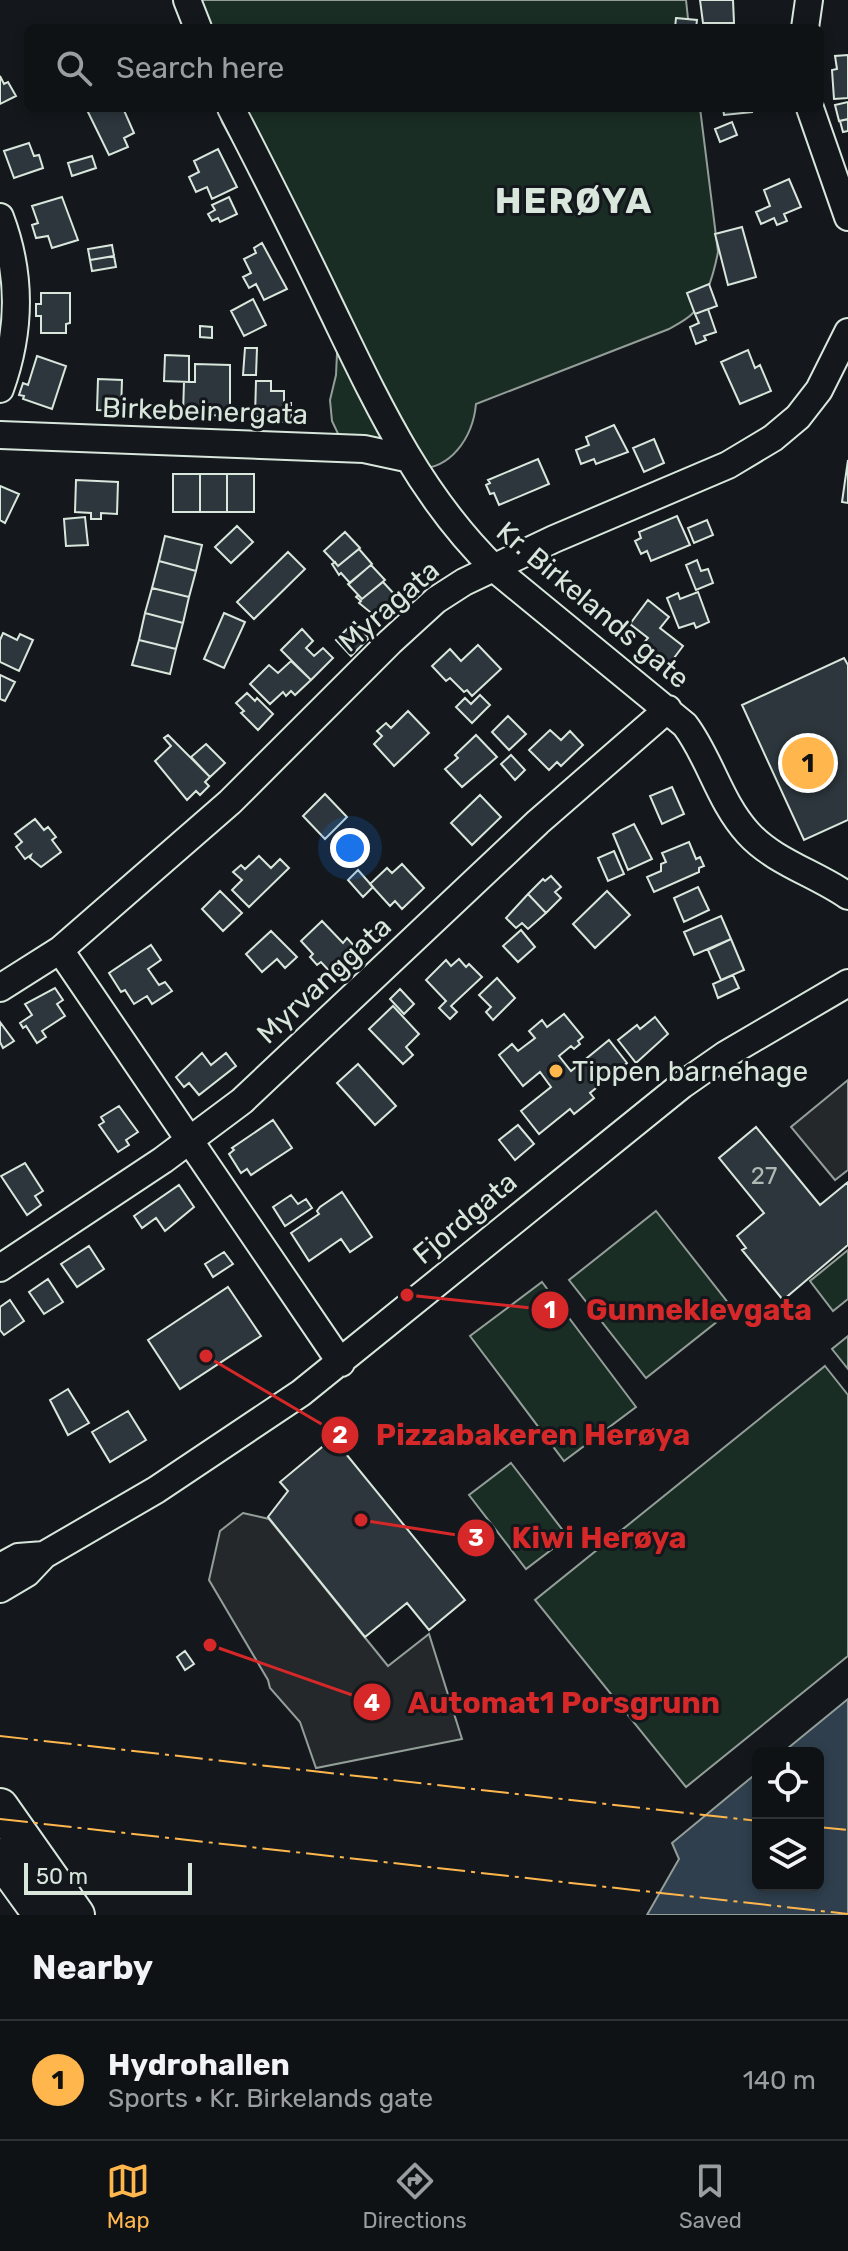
<!DOCTYPE html>
<meta charset="utf-8">
<style>
body{margin:0;font-family:Rubik,sans-serif;background:#181b1e;color:#f1f3f6}
.controls{position:absolute;right:24px;bottom:24px;display:grid;overflow:hidden;border-radius:12px;box-shadow:0 4px 12px #0003}
.controls button{width:72px;height:72px;display:grid;place-items:center;padding:0;border:0;border-bottom:2px solid #2f3234;background:#0f1215;color:#f1f3f6;font:40px sans-serif}
.scale{position:absolute;left:24px;bottom:20px;width:168px;box-sizing:border-box;padding-left:8px;border:4px solid #d8e6dc;border-top:0;font-size:22px;line-height:28px;white-space:nowrap;color:#d8e6dc;-webkit-text-stroke:6px #14181c;paint-order:stroke}
.you{position:absolute;left:350px;top:848px;width:28px;height:28px;margin:-20px;border:6px solid #fff;border-radius:50%;background:#1a73e8;box-shadow:0 0 0 12px #1a73e833}
.badge{display:grid;place-items:center;width:52px;height:52px;border-radius:50%;background:#ffb74d;color:#111;font-size:26px;font-weight:700}
.pin{position:absolute;translate:-50% -50%;border:4px solid #fff;box-shadow:0 2px 8px #0006}
.list{margin:0;padding:0;list-style:none}
h2{display:flex;justify-content:space-between;align-items:center;height:104px;margin:0;padding:0 32px;font-size:34px}
h2 small{font-size:26px;font-weight:400;color:#9b9ea0}
.list li{display:grid;grid-template-columns:52px 1fr auto;gap:24px;align-items:center;box-sizing:border-box;height:120px;padding:0 32px;border-top:2px solid #2f3234}
.list b{display:block;font-size:30px;white-space:nowrap}
.list p{margin:0;font-size:26px;white-space:nowrap;color:#9b9ea0}
.list em{font-size:26px;font-style:normal;color:#9b9ea0}
.icon{flex:none;width:44px;height:44px;fill:none;stroke:currentColor;stroke-width:2;stroke-linecap:round;stroke-linejoin:round}
.map{position:relative;flex:none;width:848px;height:1915px;overflow:hidden}
.search{position:absolute;background:#0f1215;box-shadow:0 4px 12px #0003;left:24px;right:24px;top:24px;height:88px;display:flex;align-items:center;gap:20px;box-sizing:border-box;padding:0 28px;border-radius:12px;color:#9b9ea0;font-size:30px}
.sheet{height:224px;background:#0f1215}
nav{display:flex;justify-content:space-around;align-items:center;box-sizing:border-box;height:112px;border-top:2px solid #2f3234;background:#0f1215;font-size:22px;color:#9b9ea0}
nav a{display:grid;justify-items:center;gap:4px}
nav .on{color:#ffb74d}
.map>svg:first-child{display:block}
.green{fill:#1a2d24;stroke:#939e99;stroke-width:2}
.parking{fill:#24282b;stroke:#939e99;stroke-width:2}
.water{fill:#2f3f4d;stroke:#939e99;stroke-width:2}
.building{fill:#2c363c;stroke:#d8e6dc;stroke-width:2}
.lines{fill:none;stroke-linecap:round;stroke-linejoin:round}
.minor-casing{stroke:#d8e6dc;stroke-width:30}
.highway-casing{stroke:#d8e6dc;stroke-width:40}
.minor{stroke:#14181c;stroke-width:26}
.highway{stroke:#14181c;stroke-width:36}
.power{stroke:#ffb74d;stroke-width:2;stroke-dasharray:28 6 4 6;stroke-linecap:butt}
.poi-dot{fill:#ffb74d;stroke:#14181c;stroke-width:3}
.labels{text-anchor:middle;dominant-baseline:central;stroke-width:6;stroke-linejoin:round;paint-order:stroke}
.number-label{font-size:24px;fill:#adbab4}
.street-label{font-size:28px;fill:#d8e6dc;stroke:#14181c}
.poi-label{font-size:28px;fill:#d8e6dc;stroke:#14181c;text-anchor:start}
.district-label{font-size:36px;font-weight:bold;letter-spacing:2px;fill:#d8e6dc;stroke:#14181c}
.leader{fill:none;stroke:#d62828;stroke-width:3}
.callout-dot{fill:#d62828;stroke:#14181c;stroke-width:3}
.mark-label{font-size:24px;text-anchor:middle;font-weight:bold;fill:#fff}
.callout-label{font-size:30px;text-anchor:middle;font-weight:bold;fill:#d62828;stroke:#14181c;stroke-width:6;stroke-linejoin:round;paint-order:stroke}
</style>
<div class="map">
<svg width="848" height="1915" viewBox="0 0 848 1915">
<rect width="100%" height="100%" fill="#14181c"/>
<!-- green -->
<path class="green" d="M185,0H686L689,28H194Z
M218,108H700L718,252C714,273 707,299 692,314C686,320 676,325 669,329L476,404C473,436 451,473 412,468C395,466 359,447 341,440L332,421L330,400L336,375L338,332L222,122Z
M656,1211L733,1309L646,1378L569,1280Z
M848,1250V1299L833,1311L810,1281Z
M542,1282L636,1407L564,1461L470,1336Z
M848,1336V1369L832,1349Z
M825,1366L848,1395V1656L686,1787L535,1600Z
M511,1463L568,1537L526,1569L469,1495Z"/>
<!-- parking -->
<path class="parking" d="M848,1080V1170L835,1180L791,1127Z
M243,1513L269,1519L388,1666L429,1634L462,1739L316,1768L300,1722L270,1688L268,1680L209,1580L220,1531Z"/>
<!-- water -->
<path class="water" d="M848,1699V1915H647L679,1859L672,1843L758,1772V1885H818V1753H782Z"/>
<!-- building -->
<path class="building" d="M700,0H733L734,23H703Z
M676,18L697,20L696,28H675Z
M848,55V98L834,99L832,70L837,69L835,56Z
M0,76L4,84L8,82L16,96L0,104Z
M848,102V119L839,121L835,105Z
M86,108H117L118,110L123,108L134,133L124,138L128,147L109,155Z
M723,108H752V112L724,115Z
M848,119V131L843,132L840,121Z
M732,122L737,135L720,142L715,129Z
M29,143L34,156L39,155L43,168L14,178L4,151Z
M218,149L237,187L212,199L207,187L196,192L189,177L199,172L194,161Z
M92,156L96,168L72,176L68,163Z
M789,179L801,207L784,214L787,221L777,225L774,218L761,224L756,212L770,206L764,190Z
M62,197L78,240L52,248L48,236L36,238L32,225L38,223L32,206Z
M229,197L237,214L220,222L218,218L212,221L208,214L215,210L212,205Z
M742,227L756,277L728,285L715,234Z
M262,243L287,289L264,300L256,284L249,288L243,277L251,273L244,259L256,253L254,248Z
M112,245L114,256L90,260L88,249Z
M114,256L116,267L92,271L90,260Z
M709,284L717,306L695,314L687,293Z
M41,293H70V323L66,324V333H41V316H36V304H41Z
M253,299L266,325L244,336L231,311Z
M708,309L716,332L704,336L706,340L696,344L690,327L699,323L695,314Z
M200,326L212,327V338L200,337Z
M245,348H257L256,375H243Z
M748,350L755,368L760,365L771,391L740,404L721,362Z
M165,355L189,356V382L164,381Z
M37,356L66,366L52,409L23,399L24,396L19,395L23,383L28,385Z
M195,364L230,365V416L183,414L184,382H195Z
M98,379L122,380L121,411L97,410Z
M256,381H271V391H284V403H291V422H268V417H255Z
M614,425L628,452L596,464L594,459L581,464L576,450L589,445L586,437Z
M654,439L664,463L644,472L633,448Z
M538,459L549,484L499,505L494,493L490,494L486,485L490,483L488,480Z
M848,460V503L842,502Z
M173,474H200V512H173Z
M200,474H227V512H200Z
M227,474H254V512H227Z
M76,480L118,482L117,514L101,513V519H91V513L75,512Z
M0,486L19,494L5,523L0,520Z
M677,516L690,545L651,561L647,551L641,554L635,541L641,538L639,532Z
M85,517L88,545L66,546L64,519Z
M707,520L713,535L694,543L688,528Z
M237,526L253,542L231,563L215,547Z
M345,532L360,548L338,566L324,551Z
M165,536L202,545L196,571L159,561Z
M359,549L372,564L350,583L341,573L339,575L332,564L335,562L338,566Z
M288,552L305,569L254,619L237,602Z
M697,560L701,571L708,569L713,583L696,590L686,565Z
M159,561L196,571L189,597L152,588Z
M371,565L385,580L362,599L348,584Z
M383,582L396,596L375,616L359,603L361,601L356,597L358,595L362,599Z
M152,588L189,597L183,623L145,613Z
M698,592L709,622L696,628L694,623L679,628L667,598L678,593L680,599Z
M648,600L669,617L660,628L683,646L668,666L642,645L648,638L630,624Z
M145,613L183,623L176,649L139,640Z
M224,613L245,622L224,668L204,659Z
M354,622L369,638L351,656L336,640Z
M302,629L313,641L306,648L314,656L323,648L333,658L311,680L281,650Z
M3,633L17,640L20,634L33,640L19,671L0,662V640Z
M139,640L176,649L170,674L132,665Z
M478,645L501,669L472,696L467,690L464,692L450,678L446,681L432,666L450,649L461,661Z
M844,658L848,665V820L804,840L742,705Z
M291,661L311,680L295,695L291,691L286,696L283,692L270,704L250,684L269,665L278,673Z
M0,675L15,682L5,701L0,699Z
M247,693L255,701L257,698L273,714L258,730L241,713L244,711L236,703Z
M480,695L490,705L472,723L456,707L465,698L471,704Z
M408,711L429,733L394,766L374,744L382,736L377,731L386,723L391,728Z
M508,716L526,734L509,750L492,732Z
M550,730L561,740L570,731L583,745L561,766L557,762L549,770L529,750Z
M168,735L210,777L205,782L209,786L200,795L196,791L187,800L155,761L171,746L164,738Z
M476,735L497,757L462,787L445,769L458,758L455,755Z
M206,744L225,763L210,777L191,757Z
M511,755L525,770L515,780L501,764Z
M672,787L684,814L662,824L650,796Z
M325,794L347,817L325,839L303,816Z
M480,795L501,817L472,845L451,823Z
M35,819L44,830L48,827L56,837L52,840L61,852L41,867L30,858L31,855L25,859L16,847L22,842L15,834Z
M634,824L652,859L628,870L613,834Z
M689,842L696,859L700,857L704,866L699,868V872L654,892L647,877L661,871V864L666,862L662,853Z
M614,851L624,874L608,881L598,858Z
M259,856L271,868L280,859L289,868L249,907L232,890L242,880L233,872L241,865L245,869Z
M402,864L424,888L402,909L395,901L390,906L370,884L387,868L392,873Z
M358,870L373,887L363,897L348,880Z
M551,876L561,887L555,892L561,898L546,913L528,894L543,879L545,881Z
M698,887L709,910L684,922L674,898Z
M220,891L242,913L223,931L202,909Z
M607,891L630,915L595,948L573,924Z
M528,894L546,913L528,929L522,923L516,928L506,918Z
M721,916L731,939L694,955L684,932Z
M322,921L343,943L347,938L357,949L333,975L321,962L317,965L310,957L313,954L301,941Z
M521,930L535,947L518,962L503,946Z
M271,931L297,957L285,968L277,959L262,972L246,954Z
M731,939L744,970L721,980L708,950Z
M151,945L161,960L148,969L159,985L165,982L172,991L152,1004L147,996L134,1004L125,990L121,992L109,973Z
M459,959L466,967L469,964L482,977L451,1006L457,1012L450,1019L439,1008L446,1001L426,980L446,960L451,966Z
M733,975L739,988L718,998L713,984Z
M497,978L515,998L493,1020L486,1012L491,1007L479,995Z
M55,988L63,1000L57,1004L65,1016L42,1031L46,1037L37,1043L26,1026L23,1028L20,1023L32,1015L25,1004Z
M400,989L414,1004L404,1014L390,999Z
M393,1006L419,1034L406,1047L413,1055L403,1064L369,1029Z
M564,1014L583,1037L578,1041L580,1044L574,1049L571,1046L559,1056L571,1071L609,1040L627,1063L590,1093L594,1098L574,1114L570,1109L539,1134L521,1111L551,1087L540,1072L523,1086L499,1055L512,1044L518,1051L535,1038L529,1031L542,1020L547,1027Z
M655,1017L668,1034L636,1063L618,1040L637,1025L640,1029Z
M0,1022L14,1041L3,1048L0,1042Z
M202,1053L211,1065L226,1053L236,1066L199,1095L189,1083L184,1087L176,1077Z
M358,1064L396,1106L375,1125L337,1083Z
M119,1106L138,1132L126,1140L129,1145L118,1152L99,1125L104,1122L101,1117Z
M273,1120L292,1148L251,1175L247,1169L241,1173L229,1154L234,1150L232,1148Z
M518,1125L534,1144L515,1160L499,1140Z
M756,1127L820,1205L848,1182V1245L783,1300L742,1250L746,1248L737,1236L764,1213L719,1158Z
M25,1163L43,1191L35,1196L41,1205L27,1215L1,1176Z
M179,1185L194,1207L165,1231L156,1218L142,1228L134,1216Z
M342,1192L372,1237L350,1252L341,1239L309,1261L291,1233L319,1214L317,1211L320,1207Z
M291,1195L298,1204L306,1199L312,1208L285,1226L273,1207Z
M89,1246L104,1269L77,1287L61,1264Z
M224,1252L233,1264L213,1277L205,1264Z
M48,1279L63,1302L44,1314L29,1292Z
M228,1287L261,1336L180,1389L148,1340Z
M10,1300L24,1321L4,1335L0,1330V1307Z
M68,1389L89,1423L68,1435L50,1400Z
M128,1411L146,1440L110,1462L92,1432Z
M333,1438L465,1600L429,1630L407,1603L365,1637L268,1517L288,1491L280,1482Z
M185,1651L194,1664L185,1670L177,1657Z"/>
<g class="lines">
<defs>
<path id="minor" d="M187,0L198,28
M805,28L809,0
M231,108C265,174 298,239 330,306C376,401 418,494 495,569L685,725C710,758 719,801 748,833C774,862 817,874 848,896
M810,108L848,217
M0,217C22,275 21,331 0,389
M0,435L364,449L406,458
M60,950L341,1363
M0,988L60,950L230,802L390,642L436,600L464,582L554,539L728,465L773,438L798,417L819,390L848,332
M0,1268L163,1160L242,1101L538,822L668,709
M0,1567L18,1557L44,1555
M0,1589L27,1573L44,1555L156,1490L301,1393L682,1085L725,1055L848,983"/>
<path id="highway" d="M0,1807L76,1915
M0,1857L42,1915"/>
</defs>
<!-- minor casing -->
<use href="#minor" class="minor-casing"/>
<!-- highway casing -->
<use href="#highway" class="highway-casing"/>
<!-- minor -->
<use href="#minor" class="minor"/>
<!-- highway -->
<use href="#highway" class="highway"/>
<!-- power -->
<path class="power" d="M0,1736L758,1821
M0,1819L848,1914
M818,1827L848,1830"/>
</g>
<!-- markers -->
<circle class="poi-dot" cx="556" cy="1071" r="8"/>
<g class="labels">
<!-- number labels -->
<g class="number-label">
<text x="764" y="1176">27</text>
</g>
<!-- street labels -->
<g class="street-label">
<text transform="translate(205 411) rotate(2)">Birkebeinergata</text>
<text transform="translate(593 605) rotate(40)">Kr. Birkelands gate</text>
<text transform="translate(389 606) rotate(-41)">Myragata</text>
<text transform="translate(324 980) rotate(-43)">Myrvanggata</text>
<text transform="translate(465 1218) rotate(-40)">Fjordgata</text>
</g>
<!-- poi labels -->
<g class="poi-label">
<text x="572" y="1071">Tippen barnehage</text>
</g>
<!-- district labels -->
<g class="district-label">
<text x="574" y="200">HERØYA</text>
</g>
</g>
<!-- callouts -->
<path class="leader" d="M407 1295L550 1310M206 1356L340 1435M361 1520L476 1538M210 1645L372 1702"/>
<g class="callout-dot">
<circle cx="407" cy="1295" r="8"/>
<circle cx="206" cy="1356" r="8"/>
<circle cx="361" cy="1520" r="8"/>
<circle cx="210" cy="1645" r="8"/>
<circle cx="550" cy="1310" r="20"/>
<circle cx="340" cy="1435" r="20"/>
<circle cx="476" cy="1538" r="20"/>
<circle cx="372" cy="1702" r="20"/>
</g>
<g class="mark-label">
<text x="550" y="1318">1</text>
<text x="340" y="1443">2</text>
<text x="476" y="1546">3</text>
<text x="372" y="1711">4</text>
</g>
<g class="callout-label">
<text x="699" y="1320">Gunneklevgata</text>
<text x="533" y="1445">Pizzabakeren Herøya</text>
<text x="599" y="1548">Kiwi Herøya</text>
<text x="564" y="1713">Automat1 Porsgrunn</text>
</g>
</svg>
<div class="controls">
<button><svg class="icon" aria-label="locate" viewBox="0 0 24 24"><circle cx="12" cy="12" r="6"/><path d="M12 2v4M12 18v4M2 12h4M18 12h4"/></svg></button>
<button><svg class="icon" aria-label="layers" viewBox="0 0 24 24"><path d="M12 4l9 5-9 5-9-5zM3 14l9 5 9-5"/></svg></button>
</div>
<div class="scale">50 m</div>
<div class="you"></div>
<div class="pin badge" style="left:808px;top:763px">1</div>
<div class="search"><svg class="icon" aria-label="search" viewBox="0 0 24 24"><circle cx="10" cy="10" r="6"/><path d="M15 15l6 6"/></svg>Search here</div>
</div>
<section class="sheet">
<h2>Nearby<small></small></h2>
<ul class="list">
<li><span class="badge">1</span><div><b>Hydrohallen</b><p>Sports · Kr. Birkelands gate</p></div><em>140 m</em></li>
</ul>
</section>
<nav>
<a class="on"><svg class="icon" aria-label="map" viewBox="0 0 24 24"><path d="M3 6l6-2 6 2 6-2v14l-6 2-6-2-6 2zM9 4v14M15 6v14"/></svg>Map</a>
<a><svg class="icon" aria-label="directions" viewBox="0 0 24 24"><path d="M12 3l9 9-9 9-9-9zM9 14v-3h6M13 9l2 2-2 2"/></svg>Directions</a>
<a><svg class="icon" aria-label="saved" viewBox="0 0 24 24"><path d="M7 4h10v16l-5-4-5 4z"/></svg>Saved</a>
</nav>
